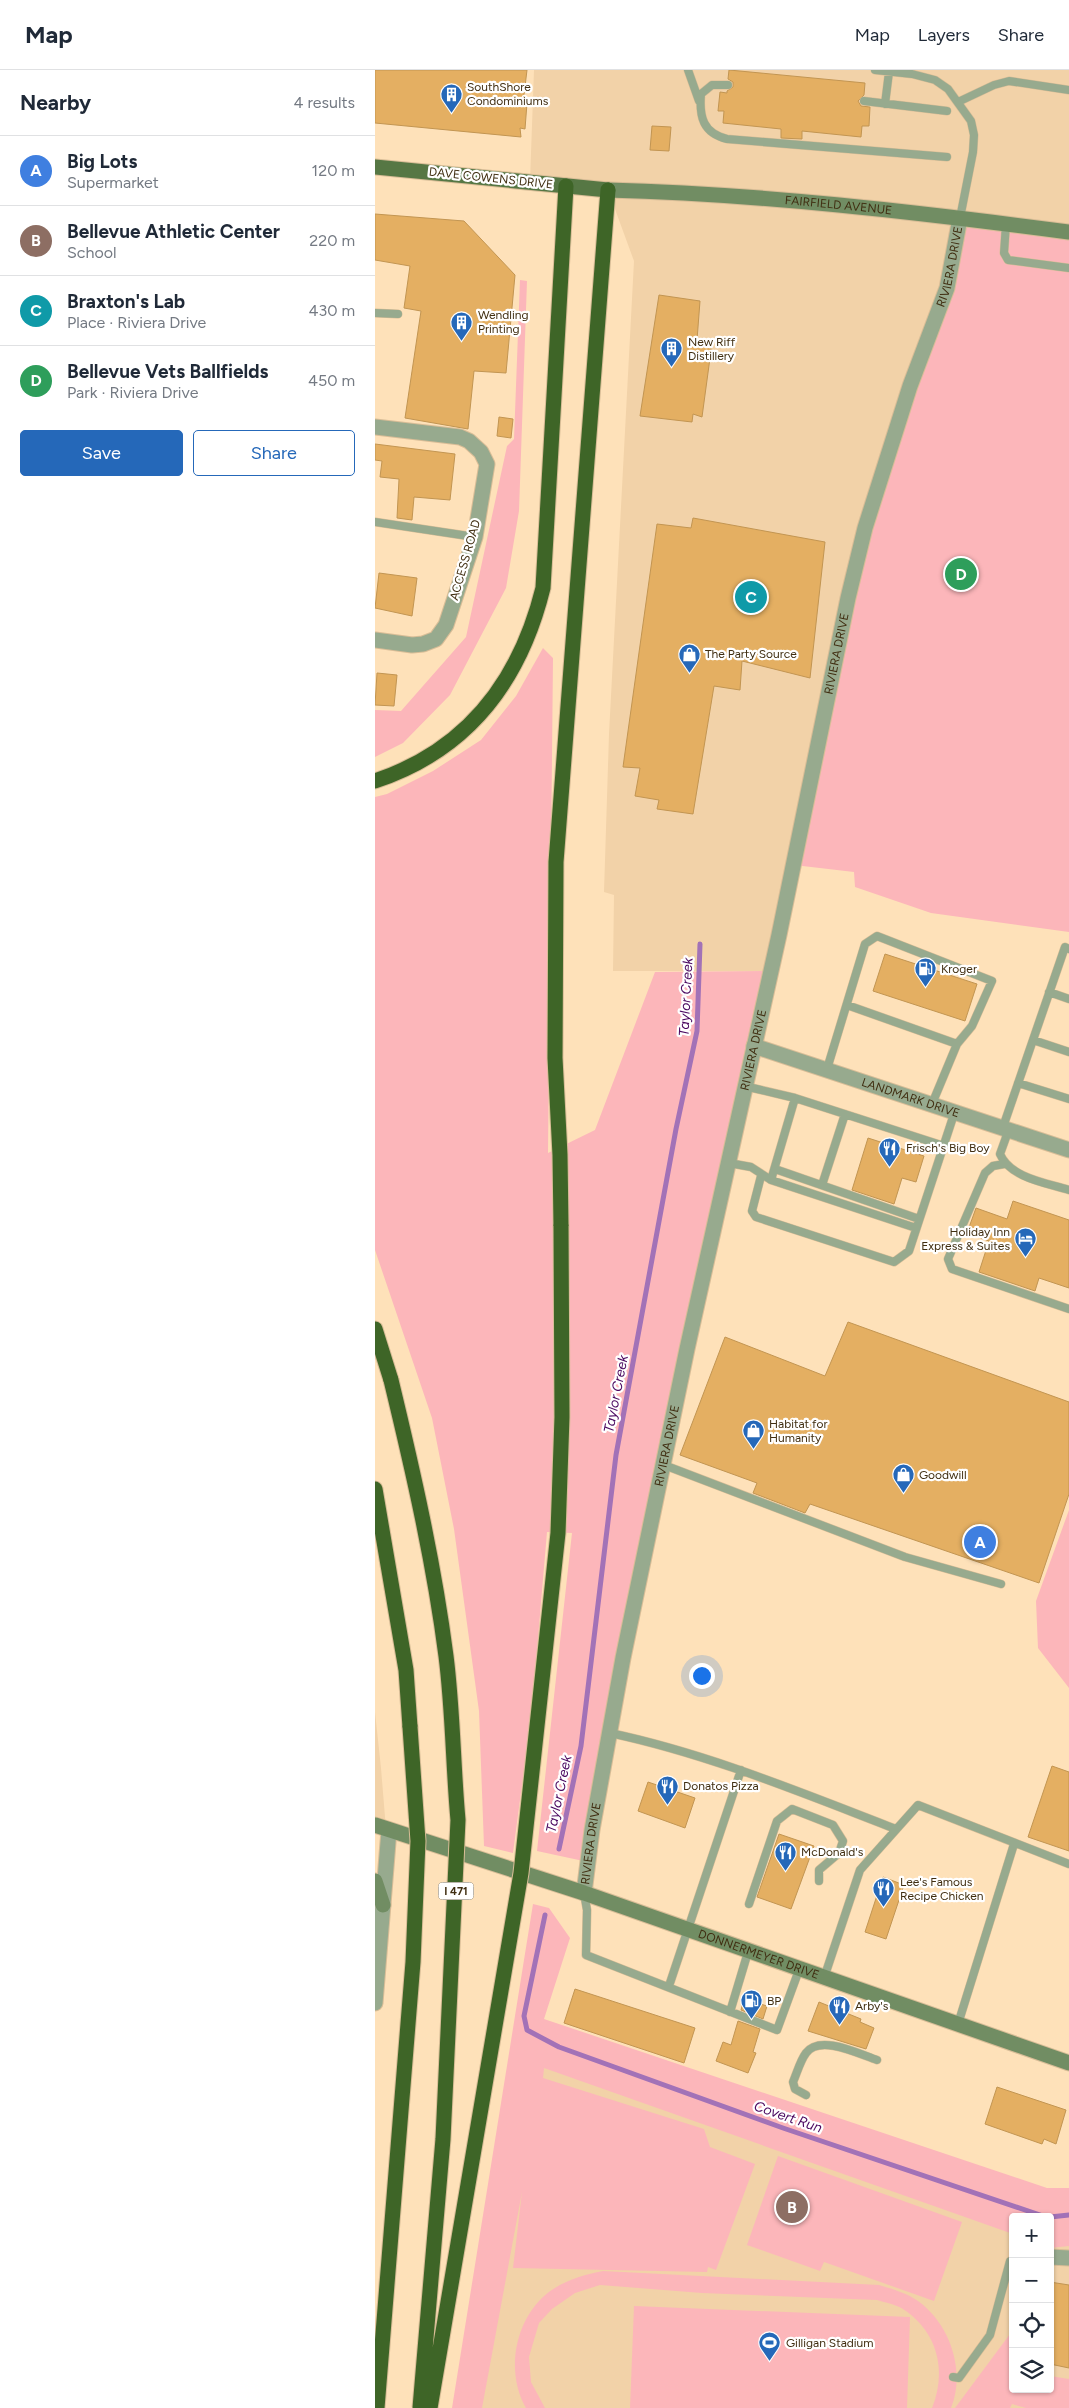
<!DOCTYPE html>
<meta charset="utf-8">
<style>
body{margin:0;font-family:Figtree,sans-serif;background:#f6f6f7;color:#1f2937}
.controls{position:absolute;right:15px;bottom:15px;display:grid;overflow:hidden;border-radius:5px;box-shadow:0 1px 4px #0004}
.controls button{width:45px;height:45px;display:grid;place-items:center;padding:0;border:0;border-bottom:1px solid #e0e1e3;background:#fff;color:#1f2937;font:25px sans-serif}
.you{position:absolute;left:326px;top:1605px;width:18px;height:18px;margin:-12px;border:4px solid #fff;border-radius:50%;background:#1a73e8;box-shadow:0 0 0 8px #1a73e833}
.badge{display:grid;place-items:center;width:32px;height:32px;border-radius:50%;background:#2568b9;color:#fff;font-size:16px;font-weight:700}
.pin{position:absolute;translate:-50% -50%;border:2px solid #fff;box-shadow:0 1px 5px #0006}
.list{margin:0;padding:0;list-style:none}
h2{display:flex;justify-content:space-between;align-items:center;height:65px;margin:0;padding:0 20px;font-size:21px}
h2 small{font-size:16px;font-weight:400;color:#747a83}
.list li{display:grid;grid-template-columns:32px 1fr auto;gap:15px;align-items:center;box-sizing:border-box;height:70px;padding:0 20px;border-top:1px solid #e0e1e3}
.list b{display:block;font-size:19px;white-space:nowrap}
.list p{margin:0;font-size:16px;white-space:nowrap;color:#747a83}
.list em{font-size:16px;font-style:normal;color:#747a83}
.actions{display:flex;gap:10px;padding:15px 20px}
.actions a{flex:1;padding:11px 0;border:1px solid #2568b9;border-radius:5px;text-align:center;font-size:18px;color:#2568b9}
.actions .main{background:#2568b9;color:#fff}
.icon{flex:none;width:28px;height:28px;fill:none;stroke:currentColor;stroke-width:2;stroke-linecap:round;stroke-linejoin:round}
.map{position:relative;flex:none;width:694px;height:2338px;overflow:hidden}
header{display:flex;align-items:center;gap:30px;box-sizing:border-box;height:70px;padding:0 25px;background:#fff;border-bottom:1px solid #e0e1e3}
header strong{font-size:24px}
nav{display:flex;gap:28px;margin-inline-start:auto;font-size:18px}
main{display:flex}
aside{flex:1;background:#fff}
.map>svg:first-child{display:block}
.built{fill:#f2d2a8;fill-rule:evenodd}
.green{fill:#fcb6ba}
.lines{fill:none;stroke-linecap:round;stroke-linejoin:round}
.stream{stroke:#a272b7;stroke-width:5}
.building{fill:#e4af62;stroke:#c29552}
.lane-casing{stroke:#d8bd97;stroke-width:9}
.street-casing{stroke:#d8bd97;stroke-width:17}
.secondary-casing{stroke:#d8bd97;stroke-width:17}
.primary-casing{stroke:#d8bd97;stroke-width:17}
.highway-casing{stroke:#d8bd97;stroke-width:17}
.lane{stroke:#97aa8e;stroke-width:8}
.street{stroke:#97aa8e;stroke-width:15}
.secondary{stroke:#718d63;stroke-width:15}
.primary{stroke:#567744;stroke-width:15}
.highway{stroke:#3e6527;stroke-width:15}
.highway-bridge-casing{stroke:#d8bd97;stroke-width:17;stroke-linecap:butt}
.highway-bridge{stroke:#3e6527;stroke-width:15}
.labels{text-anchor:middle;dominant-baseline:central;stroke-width:4.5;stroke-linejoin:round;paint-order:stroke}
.shield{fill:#fff;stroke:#796d58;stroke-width:1}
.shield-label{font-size:11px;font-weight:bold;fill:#402e11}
.poi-label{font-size:12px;fill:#402e11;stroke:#fff;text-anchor:start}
.street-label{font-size:12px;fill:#402e11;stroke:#fff}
.water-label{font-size:14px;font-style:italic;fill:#4a0860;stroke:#fff}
</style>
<header>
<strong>Map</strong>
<nav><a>Map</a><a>Layers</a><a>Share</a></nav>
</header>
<main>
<aside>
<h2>Nearby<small>4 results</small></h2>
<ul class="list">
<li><span class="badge" style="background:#3f7fe0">A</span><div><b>Big Lots</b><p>Supermarket</p></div><em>120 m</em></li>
<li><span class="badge" style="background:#8d6e63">B</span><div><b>Bellevue Athletic Center</b><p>School</p></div><em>220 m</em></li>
<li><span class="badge" style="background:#0f9aa8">C</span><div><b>Braxton's Lab</b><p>Place · Riviera Drive</p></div><em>430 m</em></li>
<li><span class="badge" style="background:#2e9e5b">D</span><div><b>Bellevue Vets Ballfields</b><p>Park · Riviera Drive</p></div><em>450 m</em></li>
</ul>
<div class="actions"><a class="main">Save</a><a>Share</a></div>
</aside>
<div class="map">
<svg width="694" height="2338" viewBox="0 0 694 2338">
<rect width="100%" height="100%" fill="#fee1b9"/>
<!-- built -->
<path class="built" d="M159,0H694V162L585,148L396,901H238L239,825L229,822L234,664L259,191L233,120L155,111Z
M0,1642L6,1698L11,1759L0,1755Z
M169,1955L673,2126L694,2125V2338H105ZM638,2147H675V2319H638Z"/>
<!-- green -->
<path class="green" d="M585,148L694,162V862L556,843L480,817L479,802L419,795L473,528Z
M145,210L152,211L144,441L131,518L75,625L28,673L0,687V640L26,641L91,567L132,376L139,369Z
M168,578L178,588L173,1083L220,1060L280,902L396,901L213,1792L162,1781L197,1463L172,1462L157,1639L138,1783L109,1776L104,1641L79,1459L57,1348L0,1180V727L12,724L58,701L106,670L141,626Z
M694,1440V1618L663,1578L661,1531Z
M158,1834L174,1838L195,1868L169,1949L672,2118H694V2176L675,2178V2147H638V2164L169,1998L168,2008L329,2059L335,2077L380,2094L341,2200L333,2197L332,2202L138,2198L147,2122L107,2338H77Z
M403,2086L587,2152L559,2231L449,2192L445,2201L372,2175Z
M228,2201L504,2215C517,2219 532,2223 543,2231C575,2254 591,2301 576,2338H557C572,2301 563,2262 528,2239C520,2234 511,2233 502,2230L327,2223L225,2215L200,2223L177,2239L164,2253L154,2287L156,2312L170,2338H151C131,2304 139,2254 168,2227C184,2212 207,2205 228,2201Z
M259,2236L535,2247L532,2338H255Z
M635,2264L638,2269V2319H675V2306L694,2309V2338H651L637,2334L635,2338H580Z"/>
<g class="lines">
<!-- stream -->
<path class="stream" d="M184,1779L206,1676L241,1385L301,1059L322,961L325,874
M170,1845L149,1946L152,1960L184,1977L408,2058L671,2147
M675,2147L694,2145"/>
</g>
<!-- building -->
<path class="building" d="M0,0H152L148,33H152L150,59L145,58L146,67L0,53Z
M354,0L490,13L489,25L483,31L486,36L495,37L494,56H487L486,67L427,61V69L406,68V59L348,53L349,41H343L345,22L352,23V21L358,17V12L353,9Z
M277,56L296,57L294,81L275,80Z
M0,144L89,151L140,205L131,303L99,301L93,359L30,348L46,241L29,238L35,196L0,190Z
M284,225L325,231L322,270L336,277L335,288L327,347L318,344L317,352L265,346Z
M124,347L138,349L136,368L122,366Z
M0,374L80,384L75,430L39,427L37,450L22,448L24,409L5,407L7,391L0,390Z
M318,448L450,472L435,608L367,591L365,620L339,616L318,744L282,739L284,730L260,726L265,698L248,697L282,454L316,458Z
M4,503L42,508L37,546L0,538Z
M2,603L22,605L19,636L0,635Z
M510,884L602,914L590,951L498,921Z
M493,1068L549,1086L541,1112L527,1108L519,1134L477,1120Z
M638,1131L694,1150V1218L664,1208L660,1221L604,1202L614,1171L592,1163L601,1138L632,1149Z
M473,1252L694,1332V1424L664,1513L435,1434L430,1443L378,1423L382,1413L305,1385L350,1267L450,1306Z
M677,1696L694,1702V1781L653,1767Z
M273,1712L320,1728L310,1758L263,1741Z
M404,1764L439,1776L416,1839L382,1827Z
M508,1807L529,1815L511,1869L490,1862Z
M200,1919L320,1958L309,1993L189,1953Z
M369,1929L392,1936L388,1949L366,1940Z
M444,1932L486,1949L485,1952L499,1958L491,1979L433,1961Z
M363,1951L385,1959L378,1982L381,1983L373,2003L341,1991L348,1972L356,1975Z
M622,2017L691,2040L681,2074L669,2069L667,2074L610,2054Z
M675,2212L694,2215V2298L675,2294Z"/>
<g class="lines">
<defs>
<path id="lane" d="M313,0L324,31
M500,0L537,4L560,10L573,19L596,51L599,65L598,82L585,148
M353,15H337L326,24C324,47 328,63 352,69L572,87
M489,31L572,41
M583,32L619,15L634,11L694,20
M510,34L514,2
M631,154L629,183L633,190L694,198
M0,243L23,244
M0,452L100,467
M674,922L694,929
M472,935L582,974
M658,970L694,982
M452,999L490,874L502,866L617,911L597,956L582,974L557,1034
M643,1013L694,1029
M369,1016L420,1028L569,1076
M628,1057L690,877L694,879
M634,1059L625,1084C635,1108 672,1113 694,1120
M354,1093L376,1097L396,1110L420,1028
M629,1094L618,1096L610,1103L573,1189L577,1199L694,1239
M400,1099L544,1149
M386,1106L377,1141L381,1147L519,1192L534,1181L580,1041
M396,1110L541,1158
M447,1115L470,1044
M289,1395L530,1487L626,1514
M235,1663C334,1684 427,1723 521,1759
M209,1823L212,1840L211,1885L402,1960L424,1900
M374,1834L402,1751L417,1739L458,1755L468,1771L464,1783L444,1800V1811
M449,1908L485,1800L543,1735L694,1794
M294,1916L366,1700
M355,1942L373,1882
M583,1954L639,1774
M431,2025L420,2019L418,2012C422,2003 425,1991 431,1983C445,1964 484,1984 502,1990
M578,2307L584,2308L615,2265L635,2191L638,2190"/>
<g id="street">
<path d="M0,357L85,367L94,371L106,382L112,394L100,467L71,555L61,569L48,574L37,575L0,570"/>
<path id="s1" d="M379,976L694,1080"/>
<path id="s2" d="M209,1823L217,1760L248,1588L312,1279L404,865L473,528L490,458L535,316L572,218L585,148"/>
<path d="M0,1933L14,1760"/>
<path d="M675,2187L694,2188"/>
</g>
<g id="secondary">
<path id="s3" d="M233,120C387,124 541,142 694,162"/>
<path id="s4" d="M0,1755L209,1823L694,1993"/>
<path d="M0,1811L8,1835"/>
</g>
<path id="primary" d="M0,97L233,120"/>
<path id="highway" d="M0,711C93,680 145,611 168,518L191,116
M186,1156L185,1085L180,988L181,792L233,120
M0,1259L16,1310
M0,1419L31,1600L35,1657"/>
</defs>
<!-- lane casing -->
<use href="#lane" class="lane-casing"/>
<!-- street casing -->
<use href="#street" class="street-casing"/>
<!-- secondary casing -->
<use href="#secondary" class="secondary-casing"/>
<!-- primary casing -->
<use href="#primary" class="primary-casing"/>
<!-- highway casing -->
<use href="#highway" class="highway-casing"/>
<!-- lane -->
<use href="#lane" class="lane"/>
<!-- street -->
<use href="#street" class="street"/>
<!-- secondary -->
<use href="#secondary" class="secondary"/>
<!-- primary -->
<use href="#primary" class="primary"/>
<!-- highway -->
<use href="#highway" class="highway"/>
<defs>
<path id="highway-bridge" d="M16,1310C38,1401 59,1493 71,1586C78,1641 78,1695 83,1750L68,2069L45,2338
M2,2338L38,1892L43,1771L35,1657
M55,2338L146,1803L183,1463L187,1347L186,1156"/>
</defs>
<!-- highway-bridge casing -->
<use href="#highway-bridge" class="highway-bridge-casing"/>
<!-- highway-bridge -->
<use href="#highway-bridge" class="highway-bridge"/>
</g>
<!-- icons -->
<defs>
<symbol id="building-pin" viewBox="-11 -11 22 30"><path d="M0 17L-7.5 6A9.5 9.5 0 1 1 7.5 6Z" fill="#2568b9" stroke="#fff"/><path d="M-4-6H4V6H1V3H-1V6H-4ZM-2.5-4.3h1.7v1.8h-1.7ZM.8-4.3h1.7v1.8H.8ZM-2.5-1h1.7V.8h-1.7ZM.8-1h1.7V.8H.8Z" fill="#fff"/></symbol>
<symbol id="shop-pin" viewBox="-11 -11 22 30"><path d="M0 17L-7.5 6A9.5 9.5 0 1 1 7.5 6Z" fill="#2568b9" stroke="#fff"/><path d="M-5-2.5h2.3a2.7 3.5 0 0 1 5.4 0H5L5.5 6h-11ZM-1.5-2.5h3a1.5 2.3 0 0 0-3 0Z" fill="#fff"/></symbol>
<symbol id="fuel-pin" viewBox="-11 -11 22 30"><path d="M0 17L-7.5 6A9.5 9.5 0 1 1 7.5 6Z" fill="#2568b9" stroke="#fff"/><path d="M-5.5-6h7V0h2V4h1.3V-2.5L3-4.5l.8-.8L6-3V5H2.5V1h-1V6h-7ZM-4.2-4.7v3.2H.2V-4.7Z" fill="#fff"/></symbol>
<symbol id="restaurant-pin" viewBox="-11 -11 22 30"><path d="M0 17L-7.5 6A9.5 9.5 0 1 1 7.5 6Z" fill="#2568b9" stroke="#fff"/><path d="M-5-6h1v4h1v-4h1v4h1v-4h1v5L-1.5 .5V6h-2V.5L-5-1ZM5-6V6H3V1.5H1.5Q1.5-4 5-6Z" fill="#fff"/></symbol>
<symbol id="hotel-pin" viewBox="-11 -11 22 30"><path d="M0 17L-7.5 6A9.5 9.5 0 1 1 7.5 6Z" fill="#2568b9" stroke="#fff"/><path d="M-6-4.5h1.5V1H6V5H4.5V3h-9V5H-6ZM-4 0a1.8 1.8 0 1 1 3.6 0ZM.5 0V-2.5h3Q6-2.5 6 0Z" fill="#fff"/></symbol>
<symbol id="stadium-pin" viewBox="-11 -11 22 30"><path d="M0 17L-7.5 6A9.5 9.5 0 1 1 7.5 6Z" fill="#2568b9" stroke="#fff"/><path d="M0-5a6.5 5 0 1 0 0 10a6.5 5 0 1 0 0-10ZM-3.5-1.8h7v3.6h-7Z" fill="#fff"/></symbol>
</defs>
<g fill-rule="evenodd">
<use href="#building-pin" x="64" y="12" width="25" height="34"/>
<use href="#building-pin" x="74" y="240" width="25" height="34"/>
<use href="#building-pin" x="284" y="266" width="25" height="34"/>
<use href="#shop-pin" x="302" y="572" width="25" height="34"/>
<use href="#fuel-pin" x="538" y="886" width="25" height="34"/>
<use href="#restaurant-pin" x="502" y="1066" width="25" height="34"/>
<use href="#hotel-pin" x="638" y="1156" width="25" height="34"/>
<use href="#shop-pin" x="366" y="1348" width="25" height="34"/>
<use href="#shop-pin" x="516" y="1392" width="25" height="34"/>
<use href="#restaurant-pin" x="280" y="1704" width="25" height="34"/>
<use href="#restaurant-pin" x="398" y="1770" width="25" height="34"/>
<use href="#restaurant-pin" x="496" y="1806" width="25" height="34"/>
<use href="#fuel-pin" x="364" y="1918" width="25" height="34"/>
<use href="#restaurant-pin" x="452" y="1924" width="25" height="34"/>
<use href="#stadium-pin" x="382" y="2260" width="25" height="34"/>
</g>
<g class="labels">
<!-- shield labels -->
<rect class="shield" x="63.5" y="1812.5" width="35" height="17" rx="4"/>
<g class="shield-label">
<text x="81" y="1821">I 471</text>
</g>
<!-- poi labels -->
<g class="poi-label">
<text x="92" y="17">SouthShore<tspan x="92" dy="14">Condominiums</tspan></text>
<text x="103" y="245">Wendling<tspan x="103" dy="14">Printing</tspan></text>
<text x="313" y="272">New Riff<tspan x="313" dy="14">Distillery</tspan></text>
<text x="330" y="584">The Party Source</text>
<text x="566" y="899">Kroger</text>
<text x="531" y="1078">Frisch's Big Boy</text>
<text x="635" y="1162" text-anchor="end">Holiday Inn<tspan x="635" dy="14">Express &amp; Suites</tspan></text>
<text x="394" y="1354">Habitat for<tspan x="394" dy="14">Humanity</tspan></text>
<text x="544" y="1405">Goodwill</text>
<text x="308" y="1716">Donatos Pizza</text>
<text x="426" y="1782">McDonald's</text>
<text x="525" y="1812">Lee's Famous<tspan x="525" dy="14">Recipe Chicken</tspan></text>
<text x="392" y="1931">BP</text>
<text x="480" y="1936">Arby's</text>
<text x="411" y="2273">Gilligan Stadium</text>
</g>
<!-- street labels -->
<g class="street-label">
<text transform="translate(116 108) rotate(6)">DAVE COWENS DRIVE</text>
<text stroke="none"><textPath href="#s3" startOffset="231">FAIRFIELD AVENUE</textPath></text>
<text stroke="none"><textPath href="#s2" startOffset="1669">RIVIERA DRIVE</textPath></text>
<text transform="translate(90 490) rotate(-74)">ACCESS ROAD</text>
<text stroke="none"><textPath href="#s2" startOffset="1265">RIVIERA DRIVE</textPath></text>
<text stroke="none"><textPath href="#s2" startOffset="860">RIVIERA DRIVE</textPath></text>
<text stroke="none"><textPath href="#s1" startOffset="165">LANDMARK DRIVE</textPath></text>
<text stroke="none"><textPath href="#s2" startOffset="455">RIVIERA DRIVE</textPath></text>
<text stroke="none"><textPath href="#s2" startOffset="50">RIVIERA DRIVE</textPath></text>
<text stroke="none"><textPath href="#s4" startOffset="405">DONNERMEYER DRIVE</textPath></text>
</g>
<!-- water labels -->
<g class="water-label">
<text transform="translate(311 927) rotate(-87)">Taylor Creek</text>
<text transform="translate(241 1324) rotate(-79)">Taylor Creek</text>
<text transform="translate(184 1724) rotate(-78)">Taylor Creek</text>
<text transform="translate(413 2047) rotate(19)">Covert Run</text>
</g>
</g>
</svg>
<div class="controls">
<button>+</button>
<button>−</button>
<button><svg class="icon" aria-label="locate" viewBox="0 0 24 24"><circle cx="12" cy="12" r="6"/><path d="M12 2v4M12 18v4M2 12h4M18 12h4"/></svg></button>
<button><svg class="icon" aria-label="layers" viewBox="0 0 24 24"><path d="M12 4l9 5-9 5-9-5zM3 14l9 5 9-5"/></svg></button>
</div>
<div class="you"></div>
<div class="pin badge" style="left:605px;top:1472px;background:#3f7fe0">A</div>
<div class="pin badge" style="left:417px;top:2137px;background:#8d6e63">B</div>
<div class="pin badge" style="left:376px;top:527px;background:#0f9aa8">C</div>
<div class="pin badge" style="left:586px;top:504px;background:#2e9e5b">D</div>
</div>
</main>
